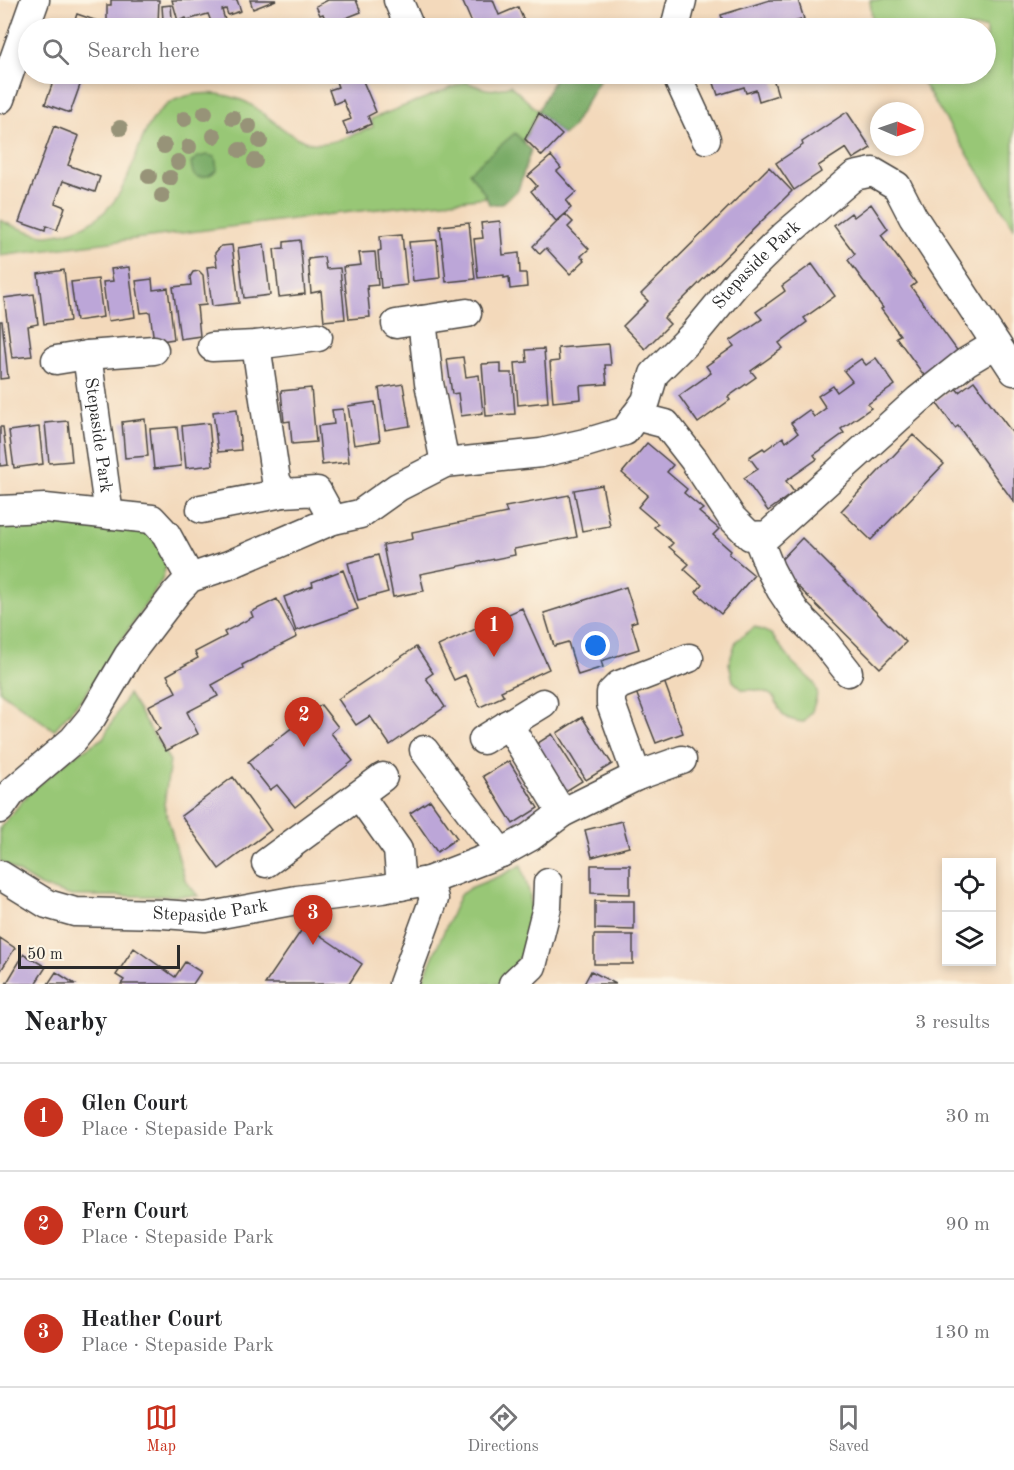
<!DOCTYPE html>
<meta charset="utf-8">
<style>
body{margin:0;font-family:"Old Standard TT",serif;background:#f6f6f6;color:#202124}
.controls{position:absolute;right:18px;bottom:18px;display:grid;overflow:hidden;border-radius:0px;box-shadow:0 3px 9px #0003}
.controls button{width:54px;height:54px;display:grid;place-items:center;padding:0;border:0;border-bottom:2px solid #e0e0e0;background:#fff;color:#202124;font:30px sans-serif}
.compass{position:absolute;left:870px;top:102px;width:54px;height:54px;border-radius:50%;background:#fff;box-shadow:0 3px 9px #0003;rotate:92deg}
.scale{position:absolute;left:18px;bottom:15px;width:162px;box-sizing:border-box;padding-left:6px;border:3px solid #2b2b2b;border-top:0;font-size:16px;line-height:21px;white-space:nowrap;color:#2b2b2b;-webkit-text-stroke:4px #fcf5e5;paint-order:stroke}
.you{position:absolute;left:596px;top:646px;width:21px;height:21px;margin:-15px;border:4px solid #fff;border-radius:50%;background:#1a73e8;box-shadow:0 0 0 9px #1a73e833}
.badge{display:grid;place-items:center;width:39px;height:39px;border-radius:50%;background:#c8321e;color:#fff;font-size:20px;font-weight:700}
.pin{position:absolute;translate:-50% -50px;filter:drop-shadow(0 2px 3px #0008)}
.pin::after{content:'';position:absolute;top:32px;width:21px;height:18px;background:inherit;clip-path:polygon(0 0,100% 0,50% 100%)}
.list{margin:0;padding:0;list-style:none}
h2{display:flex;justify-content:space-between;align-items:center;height:78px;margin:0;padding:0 24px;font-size:26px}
h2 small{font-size:20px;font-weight:400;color:#757577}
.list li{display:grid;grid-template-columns:39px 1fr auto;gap:18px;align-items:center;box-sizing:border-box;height:108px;padding:0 24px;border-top:2px solid #e0e0e0}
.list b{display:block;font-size:22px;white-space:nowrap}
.list p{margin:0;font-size:20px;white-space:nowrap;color:#757577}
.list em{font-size:20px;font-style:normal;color:#757577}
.icon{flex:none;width:33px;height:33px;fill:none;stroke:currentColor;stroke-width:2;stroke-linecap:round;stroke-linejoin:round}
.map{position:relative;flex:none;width:1014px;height:984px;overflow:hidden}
.search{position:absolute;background:#fff;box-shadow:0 3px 9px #0003;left:18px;right:18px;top:18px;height:66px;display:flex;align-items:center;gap:15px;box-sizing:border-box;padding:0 21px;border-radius:33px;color:#757577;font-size:22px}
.sheet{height:402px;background:#fff}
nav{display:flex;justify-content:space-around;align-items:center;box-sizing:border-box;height:84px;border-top:2px solid #e0e0e0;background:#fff;font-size:16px;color:#757577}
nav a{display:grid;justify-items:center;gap:3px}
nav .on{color:#c8321e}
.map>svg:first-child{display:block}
.green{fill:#98c776;stroke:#627950;stroke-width:1.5}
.forest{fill:#7aac67;stroke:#526c49;stroke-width:1.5}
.building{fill:#bca6d8}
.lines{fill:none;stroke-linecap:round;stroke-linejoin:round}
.minor-casing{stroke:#494541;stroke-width:31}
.minor{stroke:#fff;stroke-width:28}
.tree{fill:#979378}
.labels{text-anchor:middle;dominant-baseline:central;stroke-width:4.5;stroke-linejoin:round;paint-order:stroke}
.street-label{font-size:18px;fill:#2b2b2b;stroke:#fcf5e5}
</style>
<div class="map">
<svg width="1014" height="984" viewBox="0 0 1014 984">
<rect width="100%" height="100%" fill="#fcf5e5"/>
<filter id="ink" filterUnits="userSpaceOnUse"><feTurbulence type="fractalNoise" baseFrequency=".0167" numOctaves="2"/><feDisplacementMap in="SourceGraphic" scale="12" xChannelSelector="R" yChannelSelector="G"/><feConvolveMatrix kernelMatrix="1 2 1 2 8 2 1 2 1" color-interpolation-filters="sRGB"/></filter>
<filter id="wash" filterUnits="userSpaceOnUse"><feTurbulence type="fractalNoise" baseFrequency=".008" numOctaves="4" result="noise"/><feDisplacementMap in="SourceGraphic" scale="24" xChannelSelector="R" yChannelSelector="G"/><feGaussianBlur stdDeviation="1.35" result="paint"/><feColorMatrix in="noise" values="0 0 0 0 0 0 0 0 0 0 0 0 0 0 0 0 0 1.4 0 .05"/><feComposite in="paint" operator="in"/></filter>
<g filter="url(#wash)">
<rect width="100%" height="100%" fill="#f3d9bb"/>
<!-- green -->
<path class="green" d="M870,0H1014V228L917,74H986V28H873Z
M466,82C484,89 491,93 510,85L538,111L497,196L333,214L0,256V220C9,225 39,236 48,235C84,232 111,214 126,181C139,153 144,115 175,100C196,90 224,92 246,102C259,109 271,120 283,129C292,135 301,141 312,143C332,146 355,133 373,127L371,119Z
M0,519L119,523L149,534L169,556L162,580L85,695L54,730L0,691Z
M755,627L771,634L792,662L814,683L817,692L816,699L812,711L804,722C793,721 784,719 779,708C778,705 777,702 775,699C768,690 753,689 743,690L733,681L729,663L736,641Z
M128,694L170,761L164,805L185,880L198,896H72L40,886L0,861V828L29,793L71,758L103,738Z
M521,865L530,895L531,926L526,950L499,984H421L460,895L470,888L502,875Z"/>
<!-- forest -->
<path class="forest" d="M557,74H603L571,129L562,135L538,111Z
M515,133L531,150L518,190L501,204H489L485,194L469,172Z
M207,155L215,157L217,169C211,176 206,177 198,177L193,173L191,163L198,157Z"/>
<g id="blocks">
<!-- building -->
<path class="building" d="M111,0H159L158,24L115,23V22L107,21V5H111Z
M172,0H237L241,11L228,15L226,9L222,10L225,20L212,24L208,14L187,20L186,18L178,21Z
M250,0H276L253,9Z
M328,0H356L361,12L336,22V20L327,24L323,14L320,15L316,6Z
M462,0H493L499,15L518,7L527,28H474Z
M770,0H798L804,19L774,28H725L721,15Z
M171,5L172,19L163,20L162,6Z
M77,14L103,23L101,28H72Z
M56,74H84L70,113L45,104Z
M302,74H316V76L305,80Z
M327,74H360L376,112L368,116L371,124L348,134L343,122L351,119L343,100L334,104L329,90L338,87L335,79L329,81Z
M711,74H785L773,78L778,95L759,101L756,90L746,93L744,87L718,95Z
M847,112L871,148L853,159L846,148L818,166L821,172L794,190L776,163L803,145L802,142Z
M539,113L562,135L542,156L525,139Z
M54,126L79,136L68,165L100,177L95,192L63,181L55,203L65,207L57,230L46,226L45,231L19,222Z
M551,156L561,168L557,171L576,192L566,201L571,208L556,221L531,191L537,186L528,176Z
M769,167L792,191L664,318L670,324L645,349L623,326L648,301L641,294Z
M871,204L888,229L881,235L916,283L911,287L959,353L926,378L896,337L900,335L881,309L883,308L848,260L855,254L834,226L851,213L854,217Z
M565,214L573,222L568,227L589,249L581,256L585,260L570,274L546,248L540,254L533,246Z
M500,221L503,255L519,253L520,273H526L527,287L510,289L509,277L504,278V275L478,278L474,239L483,238L481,223Z
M469,223L475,279L446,282L440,226Z
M402,234L407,285L381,288L378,251L381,250L380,236Z
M300,240L305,294L279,297L274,249L284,248V242Z
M437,240L440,278L413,281L409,242Z
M264,244L270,295L244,298L238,248Z
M232,245L239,303L212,306L207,267L217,266L215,253L221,246Z
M375,252L378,285L367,286L370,317L349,319L343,267L361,265L359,253Z
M324,257L326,269L340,268L345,319L324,321L321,291L311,293L308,259Z
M812,264L835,296L804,318L807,322L779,343L783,348L751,371L756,377L728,397L730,400L698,423L679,396L711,373L706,366L734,346L730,341L762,319L756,312L785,291L782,286Z
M129,267L135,317L108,321L103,282L113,281L111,269Z
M64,270L70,321L44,324L38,274Z
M199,271L203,275L206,305L197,306L200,336L180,339L173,287L191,285L190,277L193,272Z
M98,279L103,317L76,321L71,282Z
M152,279L153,290L168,288L174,339L154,342L150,312L141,313L136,281Z
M34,294L38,324L28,326L32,356L12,358L4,298Z
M0,321H2L8,378L0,379Z
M609,344L611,365H605L607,384L580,386L581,399L553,402L550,362L559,361L558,348Z
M544,349L548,402L518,405L515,363L527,362L526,350Z
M463,357L466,377L479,375L483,413L461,416L458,393L452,394L447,359Z
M876,358L895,385L868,404L871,408L841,429L844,433L814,455L817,459L786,481L794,492L768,511L744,478L758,469L749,457L763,448L765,450L783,437L786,442L798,433L791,423L809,410L814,417L826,408L818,396L833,386L837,392L852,381L844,371L861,359L866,365Z
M501,363V373H512L515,414L486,416L482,364Z
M974,381L1014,435V502L958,426L955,428L935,401L955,387L959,392Z
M403,384L410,426L385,430L379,388Z
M311,388L316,442L292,444L290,421L284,422L281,391Z
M375,402L380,441L354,445L348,406Z
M237,409L241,450L218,452L213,412Z
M343,409L349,462L322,465L318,426L334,424L332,410Z
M145,419L148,456L125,458L122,422Z
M68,421L72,461L49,463L45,423Z
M209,423L213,465L186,468L182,426Z
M0,427H3L8,465L0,466Z
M39,427L43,464L14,468L9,431Z
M177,427L181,466L154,469L150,429Z
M913,435L944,464L871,540L841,511Z
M647,443L673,465L667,472L687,489L684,493L703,509L699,512L719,529L713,535L731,551L729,554L754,575L721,614L696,592L702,585L684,569L689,564L669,547L673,543L654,527L658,524L638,507L648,495L622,473Z
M602,485L610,526L582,531L574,490Z
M569,495L577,537L514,549L515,555L420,574L424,591L393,597L383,545L413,539L412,532L507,513L505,507Z
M802,538L906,642L880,668L776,565Z
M378,555L388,592L358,600L348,563Z
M343,570L358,609L296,631L284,597L313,586L312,582Z
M626,587L637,621L631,623L639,649L601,661L603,667L578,675L568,642L554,646L544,613Z
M277,599L297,637L242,665L243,668L212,685L218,696L187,712L198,734L166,751L155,732L160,729L148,706L176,692L167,675L198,658L195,652L226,636L224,632L253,617L251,612Z
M522,608L549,669L501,691L504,696L480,707L465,675L454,680L438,646Z
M416,647L433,673L426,678L445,707L390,745L370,716L356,725L338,699Z
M664,681L683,733L656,743L636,692Z
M321,705L338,727L331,733L353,761L295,807L277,785L270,790L248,762Z
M582,717L612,764L586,780L557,733Z
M552,734L582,781L556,797L527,750Z
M509,761L538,808L513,824L483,776Z
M233,777L271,830L219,869L181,816Z
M430,800L457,838L437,852L410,813Z
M622,821L629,847L592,857L585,830Z
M591,865H630V894L591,893Z
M595,901H634V930L595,929Z
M305,925L362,964L349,984H265Z
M594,935H633V964H594Z
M0,938L15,948L0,972Z
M134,948L175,977L185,962L201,972L193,984H121L124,980L116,975Z
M24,954L46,967L35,984H6Z
M591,971L616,984H584Z
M56,972L75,984H48Z"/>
</g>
</g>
<g filter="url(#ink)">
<use href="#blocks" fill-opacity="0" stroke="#494541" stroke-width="1.5"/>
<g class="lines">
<defs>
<g id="minor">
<path d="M398,0L410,28"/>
<path d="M675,28L682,0"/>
<path d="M676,74L706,139"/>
<path d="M0,99L35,0"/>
<path d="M422,320L429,383L445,463"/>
<path d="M396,324L467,313"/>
<path d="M256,345L276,480L283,493L317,491L333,520"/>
<path d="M212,347L256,345L318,337"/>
<path id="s1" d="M87,355L109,515"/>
<path d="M56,360L87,355L154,350"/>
<path d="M635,416L666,424L694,460L732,518L750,536L768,535L918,400L966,362L996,344"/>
<path d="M201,509L283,493"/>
<path d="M0,510L45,508L152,519L166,534L190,578"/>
<path d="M757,536L770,569L781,590L797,614L822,639L848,672"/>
<path d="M508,724L562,813"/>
<path d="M483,740L543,703"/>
<path d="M424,750L501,853"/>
<path d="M637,776L611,704V693L619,685L689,658"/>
<path d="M359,795L398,850L401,886"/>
<path id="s2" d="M0,809L12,792L73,740L92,717L128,656L176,593L190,578L229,565L333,520L360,514L398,487L445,463L541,453L585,443L625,431L646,401L654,374L695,333L738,281L784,236L854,176L873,172L897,186L913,217L1014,371"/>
<path d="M266,863L383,777"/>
<path id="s3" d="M0,875L47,904L75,912L163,914L205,917L297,900L382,889L428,881L501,853L530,837L562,813L637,776L682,760"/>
<path d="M403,984L434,899L428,881"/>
<path d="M513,984L532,966L547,907L548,883"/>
</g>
</defs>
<!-- minor casing -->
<use href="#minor" class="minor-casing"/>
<!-- minor -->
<use href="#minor" class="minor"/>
</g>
<!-- trees -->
<g class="tree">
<circle cx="205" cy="113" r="8"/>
<circle cx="233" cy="118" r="8"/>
<circle cx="184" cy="119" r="8"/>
<circle cx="249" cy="126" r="8"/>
<circle cx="120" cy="128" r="8"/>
<circle cx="214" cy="136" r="8"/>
<circle cx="260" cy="141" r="8"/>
<circle cx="164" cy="146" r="8"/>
<circle cx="189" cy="147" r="8"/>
<circle cx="240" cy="150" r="8"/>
<circle cx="255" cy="161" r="8"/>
<circle cx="178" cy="162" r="8"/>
<circle cx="149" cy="176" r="8"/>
<circle cx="170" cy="178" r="8"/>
<circle cx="162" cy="196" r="8"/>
</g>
</g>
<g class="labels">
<!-- street labels -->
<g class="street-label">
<text stroke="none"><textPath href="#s2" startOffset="981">Stepaside Park</textPath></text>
<text stroke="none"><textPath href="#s1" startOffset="81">Stepaside Park</textPath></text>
<text stroke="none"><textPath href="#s3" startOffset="220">Stepaside Park</textPath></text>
</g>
</g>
</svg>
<div class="controls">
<button><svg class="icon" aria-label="locate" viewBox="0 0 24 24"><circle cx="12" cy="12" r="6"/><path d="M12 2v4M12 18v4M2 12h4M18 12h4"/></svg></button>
<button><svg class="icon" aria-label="layers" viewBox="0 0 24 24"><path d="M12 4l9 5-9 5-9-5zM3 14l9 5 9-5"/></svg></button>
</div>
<svg class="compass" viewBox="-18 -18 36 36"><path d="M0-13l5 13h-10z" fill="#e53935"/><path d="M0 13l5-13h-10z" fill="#757577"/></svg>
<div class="scale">50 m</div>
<div class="you"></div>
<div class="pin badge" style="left:494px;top:657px">1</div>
<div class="pin badge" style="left:304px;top:747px">2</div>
<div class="pin badge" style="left:313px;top:945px">3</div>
<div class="search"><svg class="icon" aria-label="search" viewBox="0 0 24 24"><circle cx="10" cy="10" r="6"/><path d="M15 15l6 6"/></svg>Search here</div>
</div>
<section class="sheet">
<h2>Nearby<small>3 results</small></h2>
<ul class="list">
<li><span class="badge">1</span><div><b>Glen Court</b><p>Place · Stepaside Park</p></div><em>30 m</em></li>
<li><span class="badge">2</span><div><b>Fern Court</b><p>Place · Stepaside Park</p></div><em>90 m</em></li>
<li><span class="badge">3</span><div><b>Heather Court</b><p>Place · Stepaside Park</p></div><em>130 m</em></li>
</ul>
</section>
<nav>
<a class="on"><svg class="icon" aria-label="map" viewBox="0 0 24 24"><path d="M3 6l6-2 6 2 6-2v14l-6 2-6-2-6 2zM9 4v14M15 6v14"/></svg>Map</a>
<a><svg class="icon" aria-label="directions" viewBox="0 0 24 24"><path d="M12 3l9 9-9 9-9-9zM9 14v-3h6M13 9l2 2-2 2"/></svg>Directions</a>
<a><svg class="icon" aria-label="saved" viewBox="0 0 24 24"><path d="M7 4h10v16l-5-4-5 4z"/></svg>Saved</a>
</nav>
